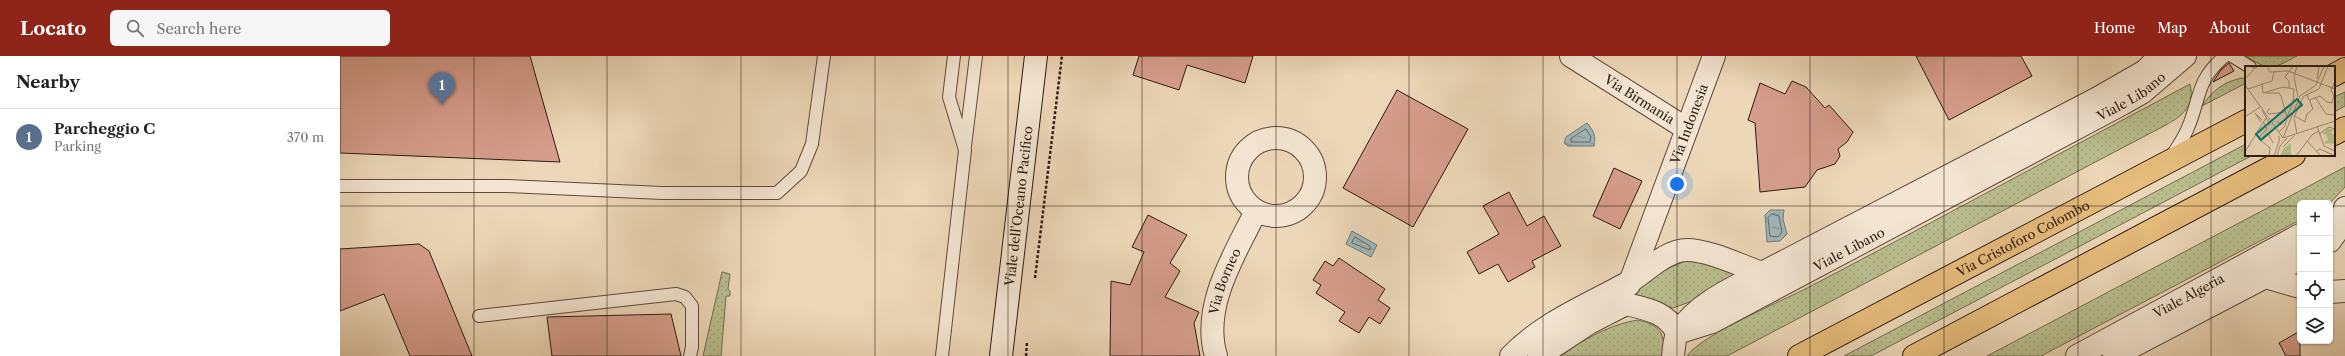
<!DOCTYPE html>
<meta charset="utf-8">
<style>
body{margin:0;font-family:"Libre Caslon Text",serif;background:#f6f6f6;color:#222}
.controls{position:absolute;right:12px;bottom:12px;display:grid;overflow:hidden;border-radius:6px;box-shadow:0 1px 3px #0004}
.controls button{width:36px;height:36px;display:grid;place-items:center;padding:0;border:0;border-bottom:1px solid #e0e0e0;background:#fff;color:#222;font:20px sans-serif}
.you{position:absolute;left:1337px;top:128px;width:14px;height:14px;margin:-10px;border:3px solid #fff;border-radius:50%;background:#1a73e8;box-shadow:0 0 0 6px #1a73e833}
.badge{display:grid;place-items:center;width:26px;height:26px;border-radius:50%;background:#8f2418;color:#fff;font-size:13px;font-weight:700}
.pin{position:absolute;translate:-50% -33px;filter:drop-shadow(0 1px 2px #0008)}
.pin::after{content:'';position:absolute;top:21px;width:14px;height:12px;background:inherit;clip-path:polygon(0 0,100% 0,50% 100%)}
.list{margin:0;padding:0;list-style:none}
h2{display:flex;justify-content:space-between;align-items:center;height:52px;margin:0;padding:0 16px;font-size:17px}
h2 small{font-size:13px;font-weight:400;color:#767676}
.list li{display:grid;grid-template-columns:26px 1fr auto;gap:12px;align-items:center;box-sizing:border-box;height:56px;padding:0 16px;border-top:1px solid #e0e0e0}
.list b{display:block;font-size:15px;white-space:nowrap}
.list p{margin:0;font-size:13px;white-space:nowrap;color:#767676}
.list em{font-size:13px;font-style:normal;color:#767676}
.icon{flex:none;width:22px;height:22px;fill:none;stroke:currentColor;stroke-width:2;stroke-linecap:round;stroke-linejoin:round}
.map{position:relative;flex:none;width:2005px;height:300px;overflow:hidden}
header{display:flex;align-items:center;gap:24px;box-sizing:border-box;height:56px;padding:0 20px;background:#8f2418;color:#fff}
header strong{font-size:19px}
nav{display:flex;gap:22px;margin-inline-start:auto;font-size:14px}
.search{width:280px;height:36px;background:#f6f6f6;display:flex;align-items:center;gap:10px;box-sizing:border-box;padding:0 14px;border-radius:6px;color:#767676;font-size:15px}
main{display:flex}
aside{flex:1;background:#fff}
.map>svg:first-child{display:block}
.grass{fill:url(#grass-dots);stroke:#746c50}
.water{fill:url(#water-ripples);stroke:#717976}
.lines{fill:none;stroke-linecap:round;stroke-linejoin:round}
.shore{stroke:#666966;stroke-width:1}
.building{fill:#d69d8c;stroke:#2e1b11}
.lane-casing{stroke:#5e4a3b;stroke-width:14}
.street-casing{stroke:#5e4a3b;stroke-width:24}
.secondary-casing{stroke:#2e1b11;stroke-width:24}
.primary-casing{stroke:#2e1b11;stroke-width:24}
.path{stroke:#2e1b11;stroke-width:2.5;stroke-dasharray:3 2;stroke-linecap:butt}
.lane{stroke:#f3e5d1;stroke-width:12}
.street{stroke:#f3e5d1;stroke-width:22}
.secondary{stroke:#f3e5d1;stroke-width:22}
.primary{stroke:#e6bc7c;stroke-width:22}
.grid{fill:none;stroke:#2e1b11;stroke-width:1;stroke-opacity:0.55}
.labels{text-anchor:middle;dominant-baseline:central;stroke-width:3.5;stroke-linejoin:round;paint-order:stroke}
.street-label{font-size:13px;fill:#2e1b11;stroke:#f3e5d1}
.inset-road{fill:none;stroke:#a08c75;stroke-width:1}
.view{fill:#0f766e;fill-opacity:0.15;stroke:#0f766e;stroke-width:2}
.inset-edge{fill:none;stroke:#2e1b11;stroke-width:2}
</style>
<header>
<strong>Locato</strong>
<div class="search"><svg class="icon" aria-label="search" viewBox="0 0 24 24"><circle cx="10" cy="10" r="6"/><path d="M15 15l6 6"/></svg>Search here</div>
<nav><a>Home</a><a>Map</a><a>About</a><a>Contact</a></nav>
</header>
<main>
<aside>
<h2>Nearby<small></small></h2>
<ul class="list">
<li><span class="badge" style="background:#5c6f8a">1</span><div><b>Parcheggio C</b><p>Parking</p></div><em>370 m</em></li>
</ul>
</aside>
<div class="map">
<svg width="2005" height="300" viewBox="0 0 2005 300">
<defs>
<pattern id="grass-dots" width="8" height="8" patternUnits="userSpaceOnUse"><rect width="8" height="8" fill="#b9be8e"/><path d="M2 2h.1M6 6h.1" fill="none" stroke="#9fa379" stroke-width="1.8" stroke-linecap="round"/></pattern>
<pattern id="water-ripples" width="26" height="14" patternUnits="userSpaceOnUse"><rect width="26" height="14" fill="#9eb7ba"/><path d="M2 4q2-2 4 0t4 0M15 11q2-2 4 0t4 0" fill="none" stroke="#819496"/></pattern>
</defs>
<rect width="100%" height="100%" fill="#ecd7b8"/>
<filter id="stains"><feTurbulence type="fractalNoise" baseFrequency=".005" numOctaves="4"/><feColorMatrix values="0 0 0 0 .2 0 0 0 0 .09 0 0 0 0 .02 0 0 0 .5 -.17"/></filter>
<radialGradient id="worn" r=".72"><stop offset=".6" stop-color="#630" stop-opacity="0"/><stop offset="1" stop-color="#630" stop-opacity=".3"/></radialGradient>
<!-- grass -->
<path class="grass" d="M1906,0H1957C1932,13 1930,16 1906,0Z
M1902,22L1906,23V27L1862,50C1873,34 1883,26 1902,22Z
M1850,28C1856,52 1839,62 1822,71L1387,300H1347C1362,278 1445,244 1473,229C1599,163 1724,95 1850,28Z
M2005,36V50L1994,56V41Z
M1906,88V99H1913L1531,300H1504Z
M2005,111V131L1990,147H1960V164L1701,300H1647Z
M1351,203L1393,217L1394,222L1358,243L1333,252L1302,243L1295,238C1301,224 1336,208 1351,203Z
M382,216L390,218L388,233L390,235V240H386L381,300H363Z
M1298,264C1320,269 1326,278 1323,300H1221C1242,284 1271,268 1298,264Z"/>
<!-- water -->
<path class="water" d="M1247,67C1254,75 1256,80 1254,90H1228L1224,87L1226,81Z
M1430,154H1444L1443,163L1447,178L1440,185L1427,186L1425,159Z
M1012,175L1037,189L1031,201L1006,188Z"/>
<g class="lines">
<!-- shore -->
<path class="shore" d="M1246,73L1251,81L1250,86H1231V83Z
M1432,158L1439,160L1442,176L1438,181L1430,180L1428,162Z
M1015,181L1030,190V194L1012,187Z"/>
</g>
<!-- building -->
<path class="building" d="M0,0H190L220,106L0,97Z
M799,0H913L905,27L847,9L839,34L793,19Z
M1576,0H1681L1692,20L1609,64Z
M1889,7L1894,15L1873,26L1881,14Z
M1452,25L1466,31L1485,52L1489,49L1513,76L1507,86L1498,93L1500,100L1495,108L1477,114L1465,131L1420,136L1415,67L1408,64L1420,27L1445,38Z
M1057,34L1128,73L1073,171L1003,132Z
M1274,112L1302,125L1280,173L1253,160Z
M1169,136L1187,170L1204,160L1221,190L1192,205L1195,211L1168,226L1158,208L1139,218L1127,196L1159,178L1143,150Z
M808,159L847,179L830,207L840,215L825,241L859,256L854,267L860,300H770L771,225L790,229L804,196L792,191Z
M79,188L89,195L132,300H70L44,238L0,255V193Z
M999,202L1045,233L1038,244L1050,252L1040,268L1029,261L1019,277L999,265L1005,256L976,237L981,229L973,224L985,205L993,210Z
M331,258L341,300H212L207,261Z
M1960,275V300H1946L1939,287Z"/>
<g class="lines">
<defs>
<path id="lane" d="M1892,0L1910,11
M625,90L636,0
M1831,101C1837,92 1843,83 1847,74C1861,43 1855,25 1885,0
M0,130H167L322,137H437L461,115L472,88L484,0
M139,260L336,238L345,241L352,250V291L350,300
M602,300L625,94L609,41L614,0"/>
<g id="street">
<path id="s1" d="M1231,0L1347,73"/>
<circle cx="936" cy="121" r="39"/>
<path d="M1990,185L1998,174L2005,152"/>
<path d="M1925,221L1960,203"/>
<path id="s2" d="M1289,229L1374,0"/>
<path d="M1990,236L2005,235"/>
<path id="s3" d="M1286,248C1307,253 1327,256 1337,277L1372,266L1782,48L1803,36L1845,0"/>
<path id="s4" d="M876,300C861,250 895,198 916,155"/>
<path d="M1171,300C1204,266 1248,249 1289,226C1306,216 1326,194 1347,194C1369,194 1401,210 1422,217L1758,42L1805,15L1820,0"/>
<path d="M1199,300L1249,267L1286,248"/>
<path d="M1333,300C1334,293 1334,282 1338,276C1358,247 1392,232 1422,217L1426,225"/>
<path id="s5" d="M1737,300L1960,179"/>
<path d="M1774,300L1925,221L1960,231"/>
</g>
<g id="secondary">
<path id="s6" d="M661,300L696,0"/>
</g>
<g id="primary">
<path d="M1994,19L2005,13"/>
<path d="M1994,78L2005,72"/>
<path id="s7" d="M1459,300L1906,65"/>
<path d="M1574,300L1954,99"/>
</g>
</defs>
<!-- lane casing -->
<use href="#lane" class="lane-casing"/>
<!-- street casing -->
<use href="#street" class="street-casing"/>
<!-- secondary casing -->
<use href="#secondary" class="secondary-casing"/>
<!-- primary casing -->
<use href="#primary" class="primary-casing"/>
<!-- path -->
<path class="path" d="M695,222L722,0
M686,300L687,285"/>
<!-- lane -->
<use href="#lane" class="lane"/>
<!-- street -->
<use href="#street" class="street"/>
<!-- secondary -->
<use href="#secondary" class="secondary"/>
<!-- primary -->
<use href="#primary" class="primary"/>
</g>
<!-- grid -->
<path class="grid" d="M134,0V300M267,0V300M401,0V300M535,0V300M668,0V300M802,0V300M936,0V300M1069,0V300M1203,0V300M1337,0V300M1470,0V300M1604,0V300M1738,0V300M1871,0V300M0,150H1960M1990,150H2005"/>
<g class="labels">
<!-- street labels -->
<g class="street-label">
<text stroke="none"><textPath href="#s3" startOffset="574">Viale Libano</textPath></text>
<text stroke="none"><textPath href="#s1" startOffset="81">Via Birmania</textPath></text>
<text stroke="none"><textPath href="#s2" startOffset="172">Via Indonesia</textPath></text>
<text stroke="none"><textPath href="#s6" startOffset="151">Viale dell'Oceano Pacifico</textPath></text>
<text stroke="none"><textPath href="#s7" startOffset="253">Via Cristoforo Colombo</textPath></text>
<text stroke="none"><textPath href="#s3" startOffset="253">Viale Libano</textPath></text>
<text stroke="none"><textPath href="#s4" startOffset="77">Via Borneo</textPath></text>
<text stroke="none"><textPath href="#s5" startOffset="127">Viale Algeria</textPath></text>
</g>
</g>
<!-- overview -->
<g transform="translate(1905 10)">
<rect width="90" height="90" fill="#ecd7b8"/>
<path d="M83,62L89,64L85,67L90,68V79L86,77L84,81L85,77L80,78L79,76L83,74L81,68H77Z" fill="#b9be8e"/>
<path d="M46,77V90H35L39,82Z" fill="#b9be8e"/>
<path class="inset-road" d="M3,0L10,2L15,0M22,0L25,6L43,5L90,23M52,0L49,11L53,31M40,11L48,0M40,11L44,15V22M0,13L10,2M72,13L74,0M17,17L18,27L38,21L49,23L48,37L42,51M0,19L38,72L90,55M3,23L27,15L29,6M21,27H34L36,30L42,51L40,60L34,66M70,31L81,48L90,49M65,34L75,30L82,36L87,37L89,30L86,24L90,15M25,42L22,46L24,48L40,46M17,44L25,59M50,50L60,56L62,48L68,43L62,29M0,51L15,41M18,55L22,63L13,72L25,82L24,90M32,55L36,59L40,54M16,56L10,47L17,54M72,60L79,80L90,85M52,68L49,52L54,39L59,30L74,23L83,0M74,68L84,61L90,63M18,71L23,67L28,77M38,72L55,30L71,19L79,0M62,75L76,90M38,81L50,69M72,85L75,83L90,90M0,86L21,52M29,90L34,76V70M32,90L35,80L42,72M51,90L67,69L74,65"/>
<path class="view" d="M52,33L57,39L16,74L11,68Z"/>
<rect width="90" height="90" class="inset-edge"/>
</g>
<rect width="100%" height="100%" filter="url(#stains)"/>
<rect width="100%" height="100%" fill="url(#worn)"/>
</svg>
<div class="controls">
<button>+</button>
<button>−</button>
<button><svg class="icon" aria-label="locate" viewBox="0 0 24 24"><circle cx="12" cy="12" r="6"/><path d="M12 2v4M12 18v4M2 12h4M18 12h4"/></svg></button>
<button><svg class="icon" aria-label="layers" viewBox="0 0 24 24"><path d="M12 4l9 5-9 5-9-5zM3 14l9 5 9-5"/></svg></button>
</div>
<div class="you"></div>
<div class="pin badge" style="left:102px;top:49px;background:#5c6f8a">1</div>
</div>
</main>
